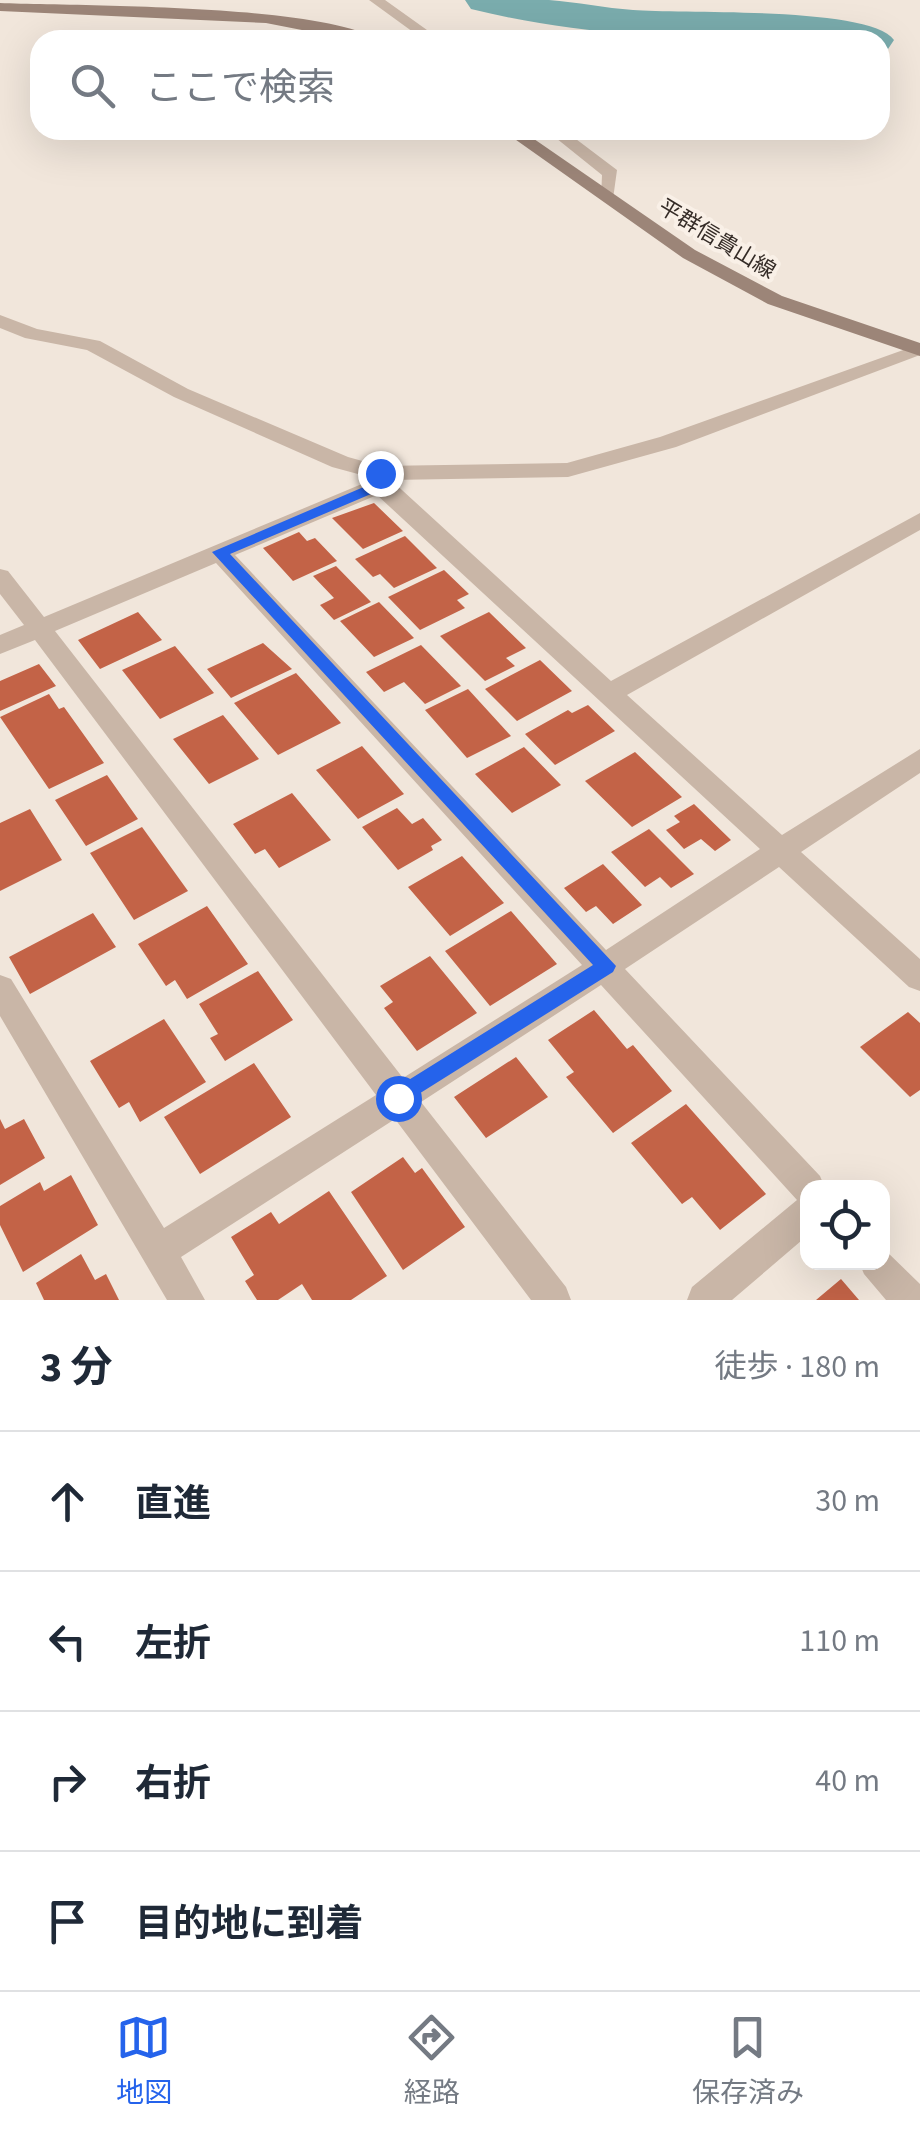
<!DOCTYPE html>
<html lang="ja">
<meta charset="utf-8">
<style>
body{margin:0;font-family:"Source Sans 3","Noto Sans JP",sans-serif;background:#f6f6f7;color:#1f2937}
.controls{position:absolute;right:30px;bottom:30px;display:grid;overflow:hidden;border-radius:20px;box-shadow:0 10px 40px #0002}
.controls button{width:90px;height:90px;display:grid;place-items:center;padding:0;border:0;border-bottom:2px solid #e0e1e3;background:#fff;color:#1f2937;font:50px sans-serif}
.stop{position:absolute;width:30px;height:30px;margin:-22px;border:8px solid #2563eb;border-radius:50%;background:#fff}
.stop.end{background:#2563eb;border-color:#fff;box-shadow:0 2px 10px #0008}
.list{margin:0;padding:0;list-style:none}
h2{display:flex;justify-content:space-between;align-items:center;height:130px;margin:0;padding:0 40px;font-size:42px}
h2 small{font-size:32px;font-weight:400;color:#747a83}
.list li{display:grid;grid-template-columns:65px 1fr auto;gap:30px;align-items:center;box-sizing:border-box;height:140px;padding:0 40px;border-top:2px solid #e0e1e3}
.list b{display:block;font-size:38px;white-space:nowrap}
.list em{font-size:32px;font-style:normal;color:#747a83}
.icon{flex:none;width:55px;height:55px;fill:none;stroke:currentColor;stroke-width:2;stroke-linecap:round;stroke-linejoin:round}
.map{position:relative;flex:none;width:920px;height:1300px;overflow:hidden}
.search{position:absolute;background:#fff;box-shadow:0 10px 40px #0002;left:30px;right:30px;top:30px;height:110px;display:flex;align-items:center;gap:25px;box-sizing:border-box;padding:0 35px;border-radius:30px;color:#747a83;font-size:38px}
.sheet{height:690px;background:#fff}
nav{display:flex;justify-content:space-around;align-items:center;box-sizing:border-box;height:140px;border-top:2px solid #e0e1e3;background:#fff;font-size:28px;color:#747a83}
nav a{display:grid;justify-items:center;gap:5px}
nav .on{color:#2563eb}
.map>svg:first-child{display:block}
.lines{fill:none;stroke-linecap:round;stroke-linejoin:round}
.river{fill:#7aacad;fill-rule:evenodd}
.building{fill:#c36347}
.minor{fill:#c9b6a7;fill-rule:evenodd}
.secondary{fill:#9c8578;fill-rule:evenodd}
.route{fill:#2563eb}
.labels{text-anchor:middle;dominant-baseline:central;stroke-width:8;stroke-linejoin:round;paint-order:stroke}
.far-street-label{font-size:22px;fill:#352c27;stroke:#f9f0e7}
</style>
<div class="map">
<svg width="920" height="1300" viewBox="0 0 920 1300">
<rect width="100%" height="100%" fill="#f1e6db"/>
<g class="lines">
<!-- river -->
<path class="river" d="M465,0C492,0 521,0 549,0C577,2 605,8 633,10C680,14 871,6 894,40L888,49L880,51V40C743,40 604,42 471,9Z"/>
</g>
<!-- building -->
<path class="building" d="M374,503L403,531L363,549L332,518Z
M299,532L307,541L315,538L337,561L293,581L263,548Z
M405,536L437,568L394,588L380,574L373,577L355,559Z
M336,566L371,602L334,620L320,605L334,598L313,576Z
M444,570L469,594L457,600L465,608L420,630L388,597Z
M379,602L414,638L374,657L340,621Z
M138,612L162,640L100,669L78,640Z
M489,612L526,648L506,658L515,666L485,681L440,636Z
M263,643L292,669L231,698L207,669Z
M421,645L461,686L425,704L404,682L384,692L366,672Z
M175,646L214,693L160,719L122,670Z
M540,660L572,691L517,721L485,689Z
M39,664L56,686L0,711V681Z
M296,673L341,723L278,755L234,703Z
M468,689L511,736L467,758L425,710Z
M49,694L59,709L64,707L104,763L49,789L0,717Z
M588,705L615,731L555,765L525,734L568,710L572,713Z
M223,715L259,759L209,784L173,739Z
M362,746L404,794L358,819L316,770Z
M524,747L561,785L512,813L475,774Z
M635,752L682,797L632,827L585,781Z
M107,775L138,819L86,846L55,800Z
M292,793L331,840L279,868L265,849L255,854L233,824Z
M694,804L731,840L715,851L701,839L684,849L666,830L680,822L674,816Z
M397,808L412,824L423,818L442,840L431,846L433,850L398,870L362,827Z
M30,809L62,860L0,891V823Z
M142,827L188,891L134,920L90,853Z
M649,829L694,874L671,888L660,877L645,887L611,852Z
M462,856L504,903L450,936L408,887Z
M603,864L642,905L613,924L596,906L586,912L564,888Z
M207,906L248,964L187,999L175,980L166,986L138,944Z
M511,911L557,964L490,1006L445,951Z
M93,913L116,947L30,994L9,957Z
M430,956L477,1013L417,1051L384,1008L393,1002L380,986Z
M258,971L293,1020L225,1061L210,1038L218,1034L199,1004Z
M594,1010L627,1049L633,1045L672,1091L613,1133L566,1077L574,1072L548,1040Z
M908,1012L920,1023V1090L910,1097L860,1047Z
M164,1019L206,1082L140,1122L129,1102L119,1108L90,1061Z
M516,1057L548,1097L486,1138L454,1097Z
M254,1063L291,1117L200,1174L164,1117Z
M686,1104L766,1194L720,1230L692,1197L682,1204L631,1143Z
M0,1119L5,1129L24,1119L45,1158L0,1185Z
M403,1157L415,1173L422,1168L465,1227L403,1270L351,1192Z
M71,1175L98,1225L23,1272L0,1225V1206L40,1182L44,1191Z
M329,1191L387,1276L351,1300H312L302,1284L278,1300H257L245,1281L254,1275L231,1237L271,1212L279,1224Z
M81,1254L95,1280L106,1274L119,1300H44L36,1283Z
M841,1279L859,1300H816Z"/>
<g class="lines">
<!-- minor -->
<path class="minor" d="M369,0H385L441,40H424Z
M546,130H564L617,170L613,199H601L602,175Z
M0,315L37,329L100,341L188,389L348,457L380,466L567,463L660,437L920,344V355L676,447L568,477L391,480L611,681L920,513V530L627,695L782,835L920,749V773L801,852L920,959V991L909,987L779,867L625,969L820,1176L825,1188H808V1235L732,1300H687L692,1287L797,1200L601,985L421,1102L566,1287L571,1300H531L395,1119L181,1257L205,1300H167L0,1016V975L11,979L164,1228L376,1095L35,640L0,654V635L24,625L0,594V569L8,571L44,617L369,481V477L332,467L174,397L87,350L25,338L0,328ZM377,495L760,849L606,950L235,555ZM216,563L582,965L403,1078L55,631Z
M882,1247L920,1284V1300H886L864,1274L859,1262H882Z"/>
<!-- secondary -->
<path class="secondary" d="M0,3C76,6 324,4 377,40H353L266,23L0,11Z
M502,130H521L695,250L782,296L920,343V356L768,304L683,258Z"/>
</g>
<!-- route -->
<path class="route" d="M375,470L387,473L385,488L230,554L616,966L613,972L398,1107L391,1104L387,1098L391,1091L593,965L212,552L373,483Z"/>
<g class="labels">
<!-- far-street labels -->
<g class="far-street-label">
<text transform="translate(717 239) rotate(31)">平群信貴山線</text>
</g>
</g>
</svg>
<div class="controls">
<button><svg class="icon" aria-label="locate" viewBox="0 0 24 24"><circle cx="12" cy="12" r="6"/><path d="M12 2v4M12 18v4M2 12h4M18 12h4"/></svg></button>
</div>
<div class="stop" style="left:398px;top:1098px"></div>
<div class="stop end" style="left:380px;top:473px"></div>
<div class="search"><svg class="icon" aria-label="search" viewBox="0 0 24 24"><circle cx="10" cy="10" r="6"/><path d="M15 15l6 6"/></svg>ここで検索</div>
</div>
<section class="sheet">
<h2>3 分<small>徒歩 · 180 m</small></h2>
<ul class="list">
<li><svg class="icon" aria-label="ahead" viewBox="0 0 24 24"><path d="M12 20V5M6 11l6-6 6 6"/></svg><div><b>直進</b></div><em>30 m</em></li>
<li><svg class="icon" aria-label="left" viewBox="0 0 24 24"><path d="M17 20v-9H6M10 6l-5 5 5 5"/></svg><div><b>左折</b></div><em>110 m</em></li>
<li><svg class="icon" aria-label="right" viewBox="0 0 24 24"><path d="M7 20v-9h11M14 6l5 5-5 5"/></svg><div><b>右折</b></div><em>40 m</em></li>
<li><svg class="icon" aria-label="arrive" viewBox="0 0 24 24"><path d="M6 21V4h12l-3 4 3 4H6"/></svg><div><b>目的地に到着</b></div></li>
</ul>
</section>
<nav>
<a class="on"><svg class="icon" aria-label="map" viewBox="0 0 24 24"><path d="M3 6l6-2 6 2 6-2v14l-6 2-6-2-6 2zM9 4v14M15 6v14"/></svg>地図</a>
<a><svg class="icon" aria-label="directions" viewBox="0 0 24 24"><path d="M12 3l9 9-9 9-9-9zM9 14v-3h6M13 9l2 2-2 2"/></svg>経路</a>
<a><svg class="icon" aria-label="saved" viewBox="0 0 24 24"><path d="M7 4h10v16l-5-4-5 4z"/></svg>保存済み</a>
</nav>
